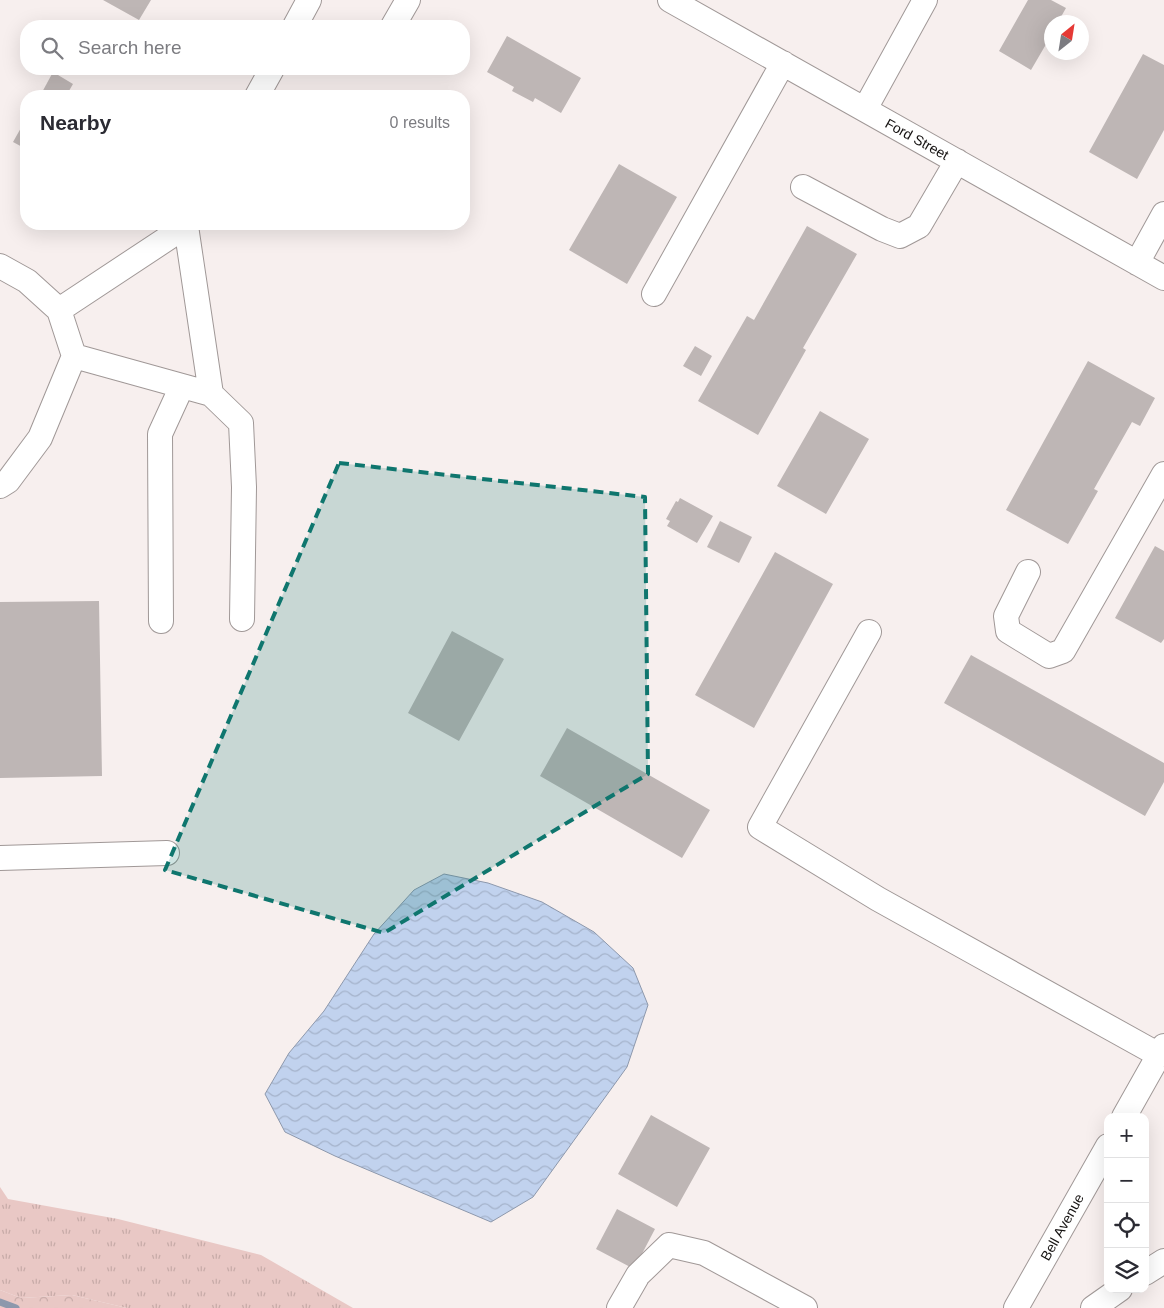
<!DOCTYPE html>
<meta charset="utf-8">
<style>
body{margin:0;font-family:Helvetica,sans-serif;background:#f7f7f7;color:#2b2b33}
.controls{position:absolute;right:15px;bottom:15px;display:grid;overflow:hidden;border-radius:10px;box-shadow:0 5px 20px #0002}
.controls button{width:45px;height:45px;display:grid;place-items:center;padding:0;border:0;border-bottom:1px solid #e1e1e2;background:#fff;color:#2b2b33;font:25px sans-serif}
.compass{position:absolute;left:1044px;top:15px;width:45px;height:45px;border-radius:50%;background:#fff;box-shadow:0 5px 20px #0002;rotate:30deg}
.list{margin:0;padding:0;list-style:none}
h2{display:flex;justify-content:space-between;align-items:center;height:65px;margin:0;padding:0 20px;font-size:21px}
h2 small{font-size:16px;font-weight:400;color:#7c7c81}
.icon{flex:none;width:28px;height:28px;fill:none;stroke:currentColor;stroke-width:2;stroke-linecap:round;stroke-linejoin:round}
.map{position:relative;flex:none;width:1164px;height:1308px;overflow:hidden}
.search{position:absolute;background:#fff;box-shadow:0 5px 20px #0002;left:20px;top:20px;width:450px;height:55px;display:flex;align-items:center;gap:12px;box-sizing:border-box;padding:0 18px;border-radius:20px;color:#7c7c81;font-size:19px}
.panel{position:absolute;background:#fff;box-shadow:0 5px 20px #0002;left:20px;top:90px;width:450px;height:140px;border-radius:20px}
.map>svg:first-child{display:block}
.grass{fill:url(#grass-tufts)}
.forest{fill:url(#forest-crowns)}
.water{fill:url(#water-waves);stroke:#8d98ac}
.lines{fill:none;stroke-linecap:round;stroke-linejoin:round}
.stream{stroke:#8d98ac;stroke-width:7}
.building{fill:#beb6b5}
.minor-casing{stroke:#a09897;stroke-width:26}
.minor{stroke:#fff;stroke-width:24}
.marked{fill:#0f766e;fill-opacity:0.2;stroke:#0f766e;stroke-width:4;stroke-dasharray:10 6;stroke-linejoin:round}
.labels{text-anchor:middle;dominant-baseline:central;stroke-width:4;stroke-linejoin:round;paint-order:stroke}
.street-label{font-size:14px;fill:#151211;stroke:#fff}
</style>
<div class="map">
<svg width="1164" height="1308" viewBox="0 0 1164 1308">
<defs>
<pattern id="grass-tufts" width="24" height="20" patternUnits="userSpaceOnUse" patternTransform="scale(1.25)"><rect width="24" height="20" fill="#e9c8c5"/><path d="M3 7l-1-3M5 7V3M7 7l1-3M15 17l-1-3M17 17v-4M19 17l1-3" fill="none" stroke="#c7aba8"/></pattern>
<pattern id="forest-crowns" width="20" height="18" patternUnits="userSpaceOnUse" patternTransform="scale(1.25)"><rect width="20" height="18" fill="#e9c8c5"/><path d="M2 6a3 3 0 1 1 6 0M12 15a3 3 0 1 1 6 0" fill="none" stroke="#c7aba8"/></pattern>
<pattern id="water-waves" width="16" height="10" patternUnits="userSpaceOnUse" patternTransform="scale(1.25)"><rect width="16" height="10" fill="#c1d2ee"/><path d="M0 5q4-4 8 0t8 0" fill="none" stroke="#a5b3cb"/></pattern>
</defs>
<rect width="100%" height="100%" fill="#f7efee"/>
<!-- grass -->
<path class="grass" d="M0,1187L8,1199L118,1219L261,1255L353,1308H127L72,1295L21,1298L0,1290Z"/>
<!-- forest -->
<path class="forest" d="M0,1290L21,1298L72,1295L127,1308H0Z"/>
<!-- water -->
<path class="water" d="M444,874L488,883L542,902L594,932L633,968L648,1005L627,1067L533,1197L491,1222L335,1156L285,1132L265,1094L289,1053L324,1011L374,934L414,890Z"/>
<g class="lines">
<!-- stream -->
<path class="stream" d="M0,1302L16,1308"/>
</g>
<!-- building -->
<path class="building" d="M103,0H151L139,20Z
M1028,0H1051L1066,8L1058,22H1052V34L1031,70L999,51Z
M507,36L581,78L561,113L535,98L533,102L512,91L514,87L487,72Z
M1143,54L1164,65V130L1137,179L1089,152Z
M53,72L73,84L66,96H40Z
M26,119V149L13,142Z
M619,164L677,197L627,284L569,250Z
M807,226L857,254L803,348L806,350L758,435L698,401L747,316L754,320Z
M695,346L712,356L701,376L683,366Z
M1088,361L1155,398L1140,426L1132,422L1094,489L1098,491L1068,544L1006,510Z
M820,411L869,439L826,514L777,486Z
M680,498L713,516L697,543L667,526L670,521L666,519L676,501L678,502Z
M720,521L752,537L739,563L707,547Z
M1155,546L1164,551V639L1161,643L1115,618Z
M775,552L833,584L754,728L695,695Z
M99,601L102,776L0,778V602Z
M452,631L504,659L459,741L408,713Z
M971,655L1164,763V782L1145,816L944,703Z
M567,728L710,810L682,858L540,776Z
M651,1115L710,1148L677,1207L618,1174Z
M617,1209L655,1229L634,1269L596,1249Z"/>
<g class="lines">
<defs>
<path id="minor" d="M670,0L1164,278
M295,26L309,0
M393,26L408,0
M257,96L272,69
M865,109L925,0
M803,187L882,229L900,236L919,226L957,161
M187,224L186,226L211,394
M1137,263L1164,214
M0,266L27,281L59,310L74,356L211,394L241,423L244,487L242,619
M654,294L783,63
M59,310L186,226L181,224
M0,486L8,481L40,438L74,356
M1028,572L1006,616L1008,631L1049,656L1063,651L1164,474
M161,621L160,434L182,386
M869,632L760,827L878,899L1159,1055
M0,858L167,853
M1124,1117L1164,1046
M1145,1273L1164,1261
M619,1308L638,1275L669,1245L704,1253L805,1308
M1016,1308L1108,1146
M1093,1308L1120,1289"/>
</defs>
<!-- minor casing -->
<use href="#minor" class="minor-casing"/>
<!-- minor -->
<use href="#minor" class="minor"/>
</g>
<!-- marked area -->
<path class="marked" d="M339,463L645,497L648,774L384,933L165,870Z"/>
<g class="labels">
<!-- street labels -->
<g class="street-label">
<text transform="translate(917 139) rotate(29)">Ford Street</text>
<text transform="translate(1062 1227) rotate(-61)">Bell Avenue</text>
</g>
</g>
</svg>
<div class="controls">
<button>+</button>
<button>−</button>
<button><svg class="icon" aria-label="locate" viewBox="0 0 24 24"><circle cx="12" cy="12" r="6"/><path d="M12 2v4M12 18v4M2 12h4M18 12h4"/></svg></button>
<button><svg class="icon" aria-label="layers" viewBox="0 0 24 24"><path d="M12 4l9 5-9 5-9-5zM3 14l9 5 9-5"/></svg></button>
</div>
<svg class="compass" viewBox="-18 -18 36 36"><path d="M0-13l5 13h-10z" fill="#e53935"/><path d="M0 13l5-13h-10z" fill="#7c7c81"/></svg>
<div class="search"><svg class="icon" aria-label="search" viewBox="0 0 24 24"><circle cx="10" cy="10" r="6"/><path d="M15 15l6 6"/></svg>Search here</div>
<section class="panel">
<h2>Nearby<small>0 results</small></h2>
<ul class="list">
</ul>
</section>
</div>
